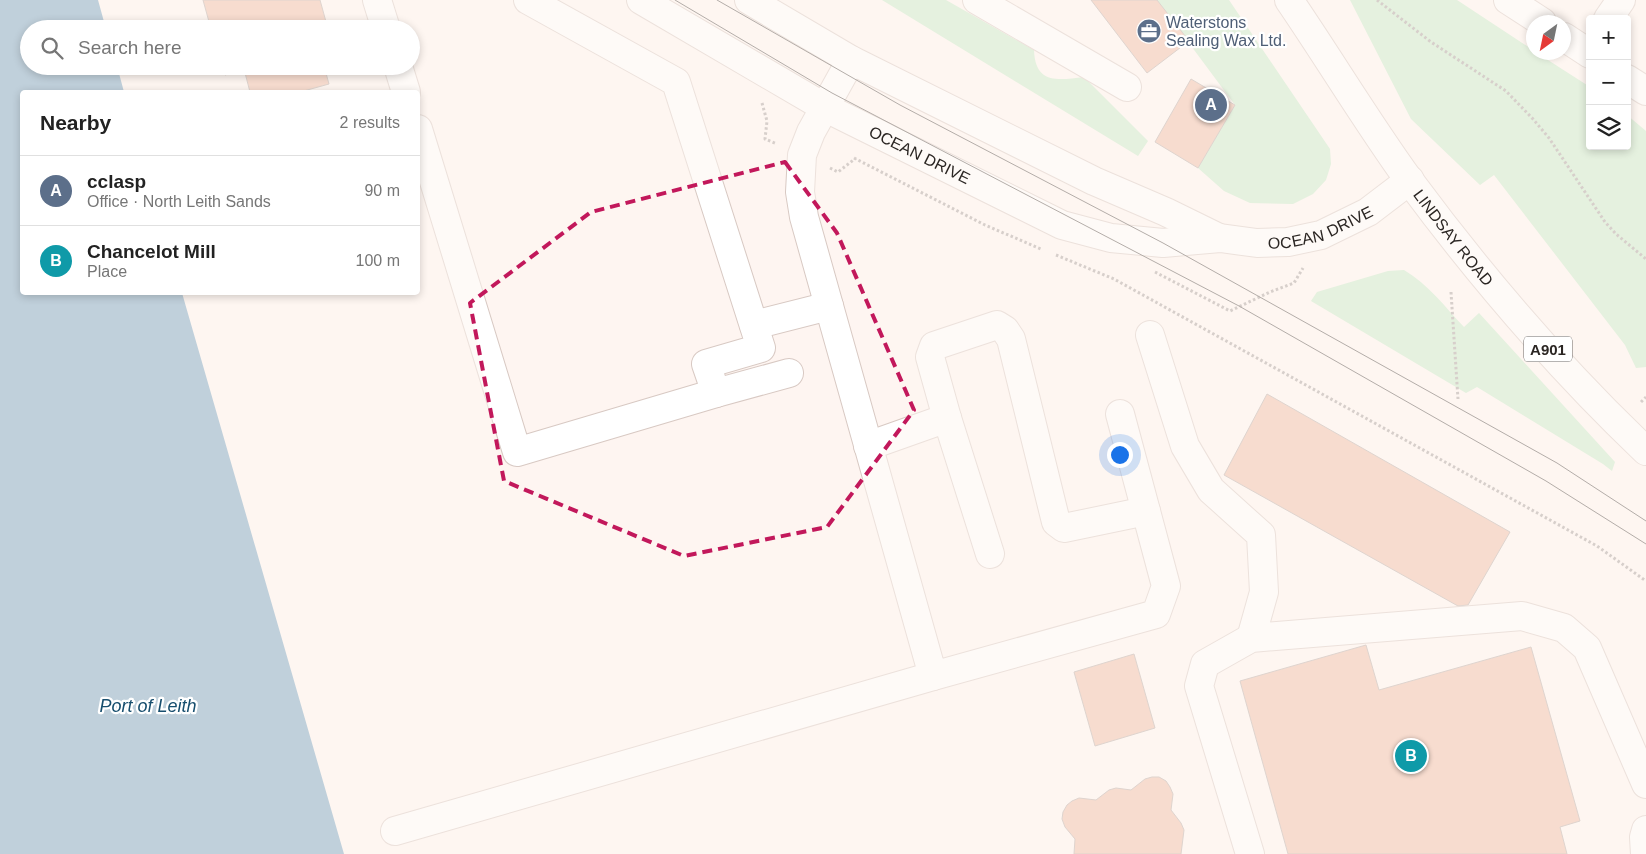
<!DOCTYPE html>
<meta charset="utf-8">
<style>
body{margin:0;font-family:Helvetica,sans-serif;background:#f2f2f2;color:#222}
.controls{position:absolute;right:15px;top:15px;display:grid;overflow:hidden;border-radius:5px;box-shadow:0 2px 8px #0003}
.controls button{width:45px;height:45px;display:grid;place-items:center;padding:0;border:0;border-bottom:1px solid #e0e0e0;background:#fff;color:#222;font:25px sans-serif}
.compass{position:absolute;left:1526px;top:15px;width:45px;height:45px;border-radius:50%;background:#fff;box-shadow:0 2px 8px #0003;rotate:213deg}
.you{position:absolute;left:1119px;top:454px;width:18px;height:18px;margin:-12px;border:4px solid #fff;border-radius:50%;background:#1a73e8;box-shadow:0 0 0 8px #1a73e833}
.badge{display:grid;place-items:center;width:32px;height:32px;border-radius:50%;background:#765d2e;color:#fff;font-size:16px;font-weight:700}
.pin{position:absolute;translate:-50% -50%;border:2px solid #fff;box-shadow:0 1px 5px #0006}
.list{margin:0;padding:0;list-style:none}
h2{display:flex;justify-content:space-between;align-items:center;height:65px;margin:0;padding:0 20px;font-size:21px}
h2 small{font-size:16px;font-weight:400;color:#767676}
.list li{display:grid;grid-template-columns:32px 1fr auto;gap:15px;align-items:center;box-sizing:border-box;height:70px;padding:0 20px;border-top:1px solid #e0e0e0}
.list b{display:block;font-size:19px;white-space:nowrap}
.list p{margin:0;font-size:16px;white-space:nowrap;color:#767676}
.list em{font-size:16px;font-style:normal;color:#767676}
.icon{flex:none;width:28px;height:28px;fill:none;stroke:currentColor;stroke-width:2;stroke-linecap:round;stroke-linejoin:round}
.map{position:relative;flex:none;width:1646px;height:854px;overflow:hidden}
.search{position:absolute;background:#fff;box-shadow:0 2px 8px #0003;left:20px;top:20px;width:400px;height:55px;display:flex;align-items:center;gap:12px;box-sizing:border-box;padding:0 18px;border-radius:28px;color:#767676;font-size:19px}
.panel{position:absolute;background:#fff;box-shadow:0 2px 8px #0003;left:20px;top:90px;width:400px;height:205px;border-radius:5px}
.map>svg:first-child{display:block}
.green{fill:#c7ebc9}
.water{fill:#75a2c1}
.building{fill:#efbca6;stroke:#b9aba5}
.lines{fill:none;stroke-linecap:round;stroke-linejoin:round}
.minor-casing{stroke:#d8c9c3;stroke-width:30}
.major-casing{stroke:#d8c9c3;stroke-width:30}
.path{stroke:#a8a09d;stroke-width:3;stroke-dasharray:2.5 2.5;stroke-linecap:butt}
.minor{stroke:#fff;stroke-width:28}
.major{stroke:#fff;stroke-width:28}
.tram{stroke:#5a5451;stroke-width:1}
.marked{fill:none;stroke:#c2185b;stroke-width:4;stroke-dasharray:10 6;stroke-linejoin:round}
.labels{text-anchor:middle;dominant-baseline:central;stroke-width:4.5;stroke-linejoin:round;paint-order:stroke}
.shield{fill:#fff;stroke:#6b6765;stroke-width:1}
.shield-label{font-size:15px;font-weight:bold;fill:#2b2623}
.service-label{font-size:16px;fill:#4e5e75;stroke:#fff;text-anchor:start}
.street-label{font-size:16px;fill:#2b2623;stroke:#fff}
.water-label{font-size:18px;font-style:italic;fill:#174e6e;stroke:#fff}
</style>
<div class="map">
<svg width="1646" height="854" viewBox="0 0 1646 854">
<rect width="100%" height="100%" fill="#fef5f1"/>
<!-- green -->
<path class="green" d="M882,0H946L1034,50C1035,85 1059,80 1084,77L1148,141L1138,156Z
M1157,0H1229L1330,149L1331,164L1326,180L1313,194L1293,204L1250,203L1224,191L1198,168L1235,105Z
M1350,0H1457L1533,50L1534,52L1537,53L1590,87V146H1627V115L1646,131V367L1636,368L1625,345L1494,175L1480,185L1411,119Z
M1404,270C1428,284 1445,307 1464,327L1479,313L1615,462L1612,471L1603,464L1477,387L1466,393L1311,301L1317,292L1388,271Z"/>
<!-- water -->
<path class="water" d="M0,0H98L106,29H29V66H117L124,92H22V292L182,293L344,854H0Z"/>
<!-- building -->
<path class="building" d="M203,0H320L328,29H211Z
M1091,0H1157L1189,41L1147,73Z
M222,66H324L329,84L300,92H250L244,69L225,75Z
M1191,79L1235,105L1198,168L1155,142Z
M1267,394L1510,532L1468,605L1458,606L1224,475Z
M1366,645L1379,690L1531,647L1580,821L1560,827L1567,854H1288L1240,681Z
M1134,654L1155,728L1095,746L1074,672Z
M1152,777H1159L1166,781L1170,787L1173,794L1171,810L1181,823L1184,830L1181,854H1074L1075,839L1065,827L1062,819L1063,812L1067,805L1072,801L1079,798L1096,800L1109,790L1116,788L1131,790L1145,779Z"/>
<g class="lines">
<defs>
<g id="minor">
<path d="M377,0L386,29"/>
<path id="s1" d="M641,0L824,107L1062,225L1111,238L1163,243L1220,238L1257,243L1288,242L1321,235L1368,212L1410,180"/>
<path d="M749,0L851,60L1094,181L1166,212L1219,238"/>
<path d="M977,0L1127,87"/>
<path d="M1508,0L1542,22"/>
<path d="M1608,19L1621,0"/>
<path d="M1564,37L1590,54"/>
<path d="M851,60L811,132L802,155L800,192L804,217L933,676L1156,614L1166,586L1120,414"/>
<path d="M398,66L406,92"/>
<path d="M1627,79L1646,91"/>
<path d="M418,129L517,452L716,393L706,364L761,348L676,82L528,0"/>
<path d="M754,325L829,306"/>
<path d="M1150,335L1185,446L1211,490L1261,535L1264,592L1251,638"/>
<path d="M716,393L789,373"/>
<path d="M947,418L930,357L934,346L997,325L1005,330L1011,339L1056,522L1064,528L1146,511"/>
<path d="M868,446L947,418L990,554"/>
<path d="M395,831L933,676"/>
<path d="M1250,854L1199,686L1205,664L1251,638L1522,616L1564,628L1587,648L1646,784"/>
<path d="M1645,854L1644,837L1646,830"/>
</g>
<g id="major">
<path id="s2" d="M1289,0C1330,60 1367,122 1409,180C1480,276 1560,369 1646,451"/>
</g>
</defs>
<!-- minor casing -->
<use href="#minor" class="minor-casing"/>
<!-- major casing -->
<use href="#major" class="major-casing"/>
<!-- path -->
<path class="path" d="M1377,0L1431,42L1506,91L1533,119L1549,138L1605,222L1616,234L1646,259
M762,103L767,121L765,139L777,144
M854,158L985,225L1041,249
M830,168L838,172L856,158
M1056,255L1114,279L1597,546L1646,581
M1155,272L1230,311L1270,292L1294,283L1303,268
M1451,292L1458,399
M1641,402L1646,397"/>
<!-- minor -->
<use href="#minor" class="minor"/>
<!-- major -->
<use href="#major" class="major"/>
<!-- tram -->
<path class="tram" d="M675,0L832,93L1239,306L1546,481L1646,544
M717,0L900,105L1163,243L1557,463L1646,521"/>
</g>
<!-- marked area -->
<path d="M0 0H1646V854H0ZM785,162L837,233L914,410L827,527L684,556L504,481L470,303L591,212Z" fill="#fef5f1" fill-opacity=".55" fill-rule="evenodd"/>
<path class="marked" d="M785,162L837,233L914,410L827,527L684,556L504,481L470,303L591,212Z"/>
<!-- icons -->
<defs>
<symbol id="office-disc" viewBox="-11 -11 22 22"><circle r="9.5" fill="#5c6f8a" stroke="#fff"/><path d="M-6-3h4V-5.5h4V-3h4V5H-6ZM-1-4.5V-3h2v-1.5ZM-6 0V1H6V0Z" fill="#fff"/></symbol>
</defs>
<g fill-rule="evenodd">
<use href="#office-disc" x="1135" y="17" width="28" height="28"/>
</g>
<g class="labels">
<!-- shield labels -->
<rect class="shield" x="1524" y="336.5" width="48" height="25" rx="4"/>
<g class="shield-label">
<text x="1548" y="349">A901</text>
</g>
<!-- service labels -->
<g class="service-label">
<text x="1166" y="22">Waterstons<tspan x="1166" dy="18">Sealing Wax Ltd.</tspan></text>
</g>
<!-- street labels -->
<g class="street-label">
<text stroke="none"><textPath href="#s1" startOffset="319">OCEAN DRIVE</textPath></text>
<text stroke="none"><textPath href="#s1" startOffset="741">OCEAN DRIVE</textPath></text>
<text stroke="none"><textPath href="#s2" startOffset="289">LINDSAY ROAD</textPath></text>
</g>
<!-- water labels -->
<g class="water-label">
<text x="148" y="706">Port of Leith</text>
</g>
</g>
</svg>
<div class="controls">
<button>+</button>
<button>−</button>
<button><svg class="icon" aria-label="layers" viewBox="0 0 24 24"><path d="M12 4l9 5-9 5-9-5zM3 14l9 5 9-5"/></svg></button>
</div>
<svg class="compass" viewBox="-18 -18 36 36"><path d="M0-13l5 13h-10z" fill="#e53935"/><path d="M0 13l5-13h-10z" fill="#767676"/></svg>
<div class="you"></div>
<div class="pin badge" style="left:1211px;top:105px;background:#5c6f8a">A</div>
<div class="pin badge" style="left:1411px;top:756px;background:#0f9aa8">B</div>
<div class="search"><svg class="icon" aria-label="search" viewBox="0 0 24 24"><circle cx="10" cy="10" r="6"/><path d="M15 15l6 6"/></svg>Search here</div>
<section class="panel">
<h2>Nearby<small>2 results</small></h2>
<ul class="list">
<li><span class="badge" style="background:#5c6f8a">A</span><div><b>cclasp</b><p>Office · North Leith Sands</p></div><em>90 m</em></li>
<li><span class="badge" style="background:#0f9aa8">B</span><div><b>Chancelot Mill</b><p>Place</p></div><em>100 m</em></li>
</ul>
</section>
</div>
